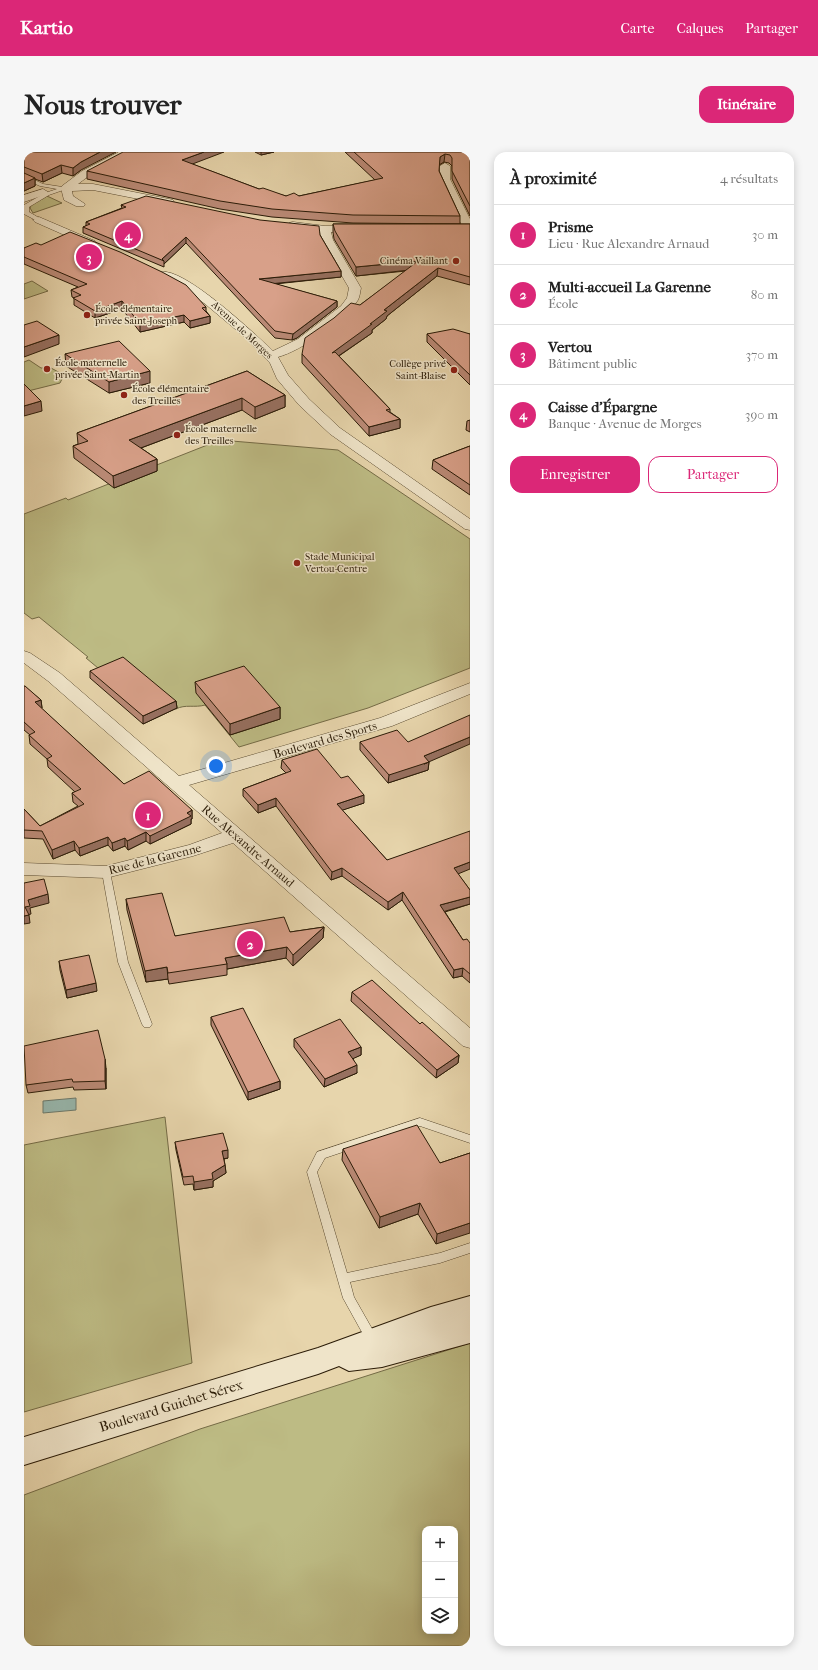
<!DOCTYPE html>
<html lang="fr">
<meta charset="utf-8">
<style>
body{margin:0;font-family:"IM FELL French Canon",serif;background:#f6f6f6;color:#222}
.controls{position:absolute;right:12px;bottom:12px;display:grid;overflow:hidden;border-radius:8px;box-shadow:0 2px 10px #0003}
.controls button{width:36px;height:36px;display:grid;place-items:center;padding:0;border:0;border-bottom:1px solid #e0e0e0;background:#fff;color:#222;font:20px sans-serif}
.you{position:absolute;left:192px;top:614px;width:14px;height:14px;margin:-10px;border:3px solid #fff;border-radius:50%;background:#1a73e8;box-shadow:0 0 0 6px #1a73e833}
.badge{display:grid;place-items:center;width:26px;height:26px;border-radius:50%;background:#db2777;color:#fff;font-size:13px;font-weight:700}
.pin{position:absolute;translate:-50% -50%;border:2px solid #fff;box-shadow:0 1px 4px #0006}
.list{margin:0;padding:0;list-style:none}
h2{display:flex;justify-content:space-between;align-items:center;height:52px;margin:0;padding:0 16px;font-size:17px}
h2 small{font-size:13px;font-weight:400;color:#767676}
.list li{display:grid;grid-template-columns:26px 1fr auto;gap:12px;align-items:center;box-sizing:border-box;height:60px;padding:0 16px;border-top:1px solid #e0e0e0}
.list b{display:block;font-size:15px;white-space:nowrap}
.list p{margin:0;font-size:13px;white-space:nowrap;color:#767676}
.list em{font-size:13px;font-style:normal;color:#767676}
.actions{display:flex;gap:8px;padding:12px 16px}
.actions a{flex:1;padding:9px 0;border:1px solid #db2777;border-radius:12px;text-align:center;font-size:14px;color:#db2777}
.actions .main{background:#db2777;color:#fff}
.icon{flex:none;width:22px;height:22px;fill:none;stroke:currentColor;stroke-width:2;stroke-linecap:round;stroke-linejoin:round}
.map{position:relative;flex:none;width:446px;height:1494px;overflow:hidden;border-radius:12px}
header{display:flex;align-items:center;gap:24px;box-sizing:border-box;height:56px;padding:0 20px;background:#db2777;color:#fff}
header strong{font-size:19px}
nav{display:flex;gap:22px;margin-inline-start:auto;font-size:14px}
.intro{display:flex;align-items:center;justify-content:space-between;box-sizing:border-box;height:96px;padding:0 24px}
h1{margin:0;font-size:28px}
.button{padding:10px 18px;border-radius:12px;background:#db2777;color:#fff;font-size:14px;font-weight:700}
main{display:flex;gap:24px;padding:0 24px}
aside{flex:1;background:#fff;border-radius:12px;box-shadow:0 2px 10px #0003}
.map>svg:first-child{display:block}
.green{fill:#bdbb84;stroke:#746b46;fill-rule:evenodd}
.water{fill:#97b8af;stroke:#6b796c}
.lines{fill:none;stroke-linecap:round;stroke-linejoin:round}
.lane-casing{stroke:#594a30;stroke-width:1}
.street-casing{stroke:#594a30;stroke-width:1}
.secondary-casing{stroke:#2a1b07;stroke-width:2}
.lane{fill:#efe4c9;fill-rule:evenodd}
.street{fill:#efe4c9;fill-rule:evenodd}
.secondary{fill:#efe4c9;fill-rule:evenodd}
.wall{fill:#ba8a76;stroke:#2a1b07}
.shaded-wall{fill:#977060;stroke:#2a1b07}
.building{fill:#d8a089;stroke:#2a1b07}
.poi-dot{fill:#8f2418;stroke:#efe4c9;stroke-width:1.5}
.labels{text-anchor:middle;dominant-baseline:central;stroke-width:3;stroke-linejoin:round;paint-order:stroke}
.far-poi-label{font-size:10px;fill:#2a1b07;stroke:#efe4c9;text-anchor:start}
.far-street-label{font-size:10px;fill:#2a1b07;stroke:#efe4c9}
.street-label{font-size:12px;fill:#2a1b07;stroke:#efe4c9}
.near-street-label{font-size:14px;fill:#2a1b07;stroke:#efe4c9}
</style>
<header>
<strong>Kartio</strong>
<nav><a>Carte</a><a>Calques</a><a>Partager</a></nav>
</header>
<div class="intro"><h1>Nous trouver</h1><a class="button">Itinéraire</a></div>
<main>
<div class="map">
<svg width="446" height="1494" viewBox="0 0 446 1494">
<rect width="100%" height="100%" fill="#e7d5ac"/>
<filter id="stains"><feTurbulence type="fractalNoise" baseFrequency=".005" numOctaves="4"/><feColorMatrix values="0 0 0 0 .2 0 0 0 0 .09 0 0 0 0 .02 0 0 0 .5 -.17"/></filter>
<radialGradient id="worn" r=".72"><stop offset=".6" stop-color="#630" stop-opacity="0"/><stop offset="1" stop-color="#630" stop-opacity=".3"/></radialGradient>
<!-- green -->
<path class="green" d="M23,44L38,51L9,61L6,56L8,52Z
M8,129L24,139L0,147V132Z
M5,208L17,216H27L40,223L36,231L4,239L0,236V210Z
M196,288L314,298L446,387V516L344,556L215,595L181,553C171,556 161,552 152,557L80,521L62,506L64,505L15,465L8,467L0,461V362L42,346L44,348Z
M141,965L168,1211L0,1260V993Z
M446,1191V1494H0V1343L176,1277ZM401,1377H431V1479H401Z"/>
<!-- water -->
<path class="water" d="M52,946V958L19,961V949Z"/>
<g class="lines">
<defs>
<path id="lane" d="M0,23L19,32L45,36L25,43L5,55V60L17,67V69H13L0,62V53L21,41L33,37L16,34L0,27Z
M82,717L86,720L104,810L128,872L126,875H120L118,872L94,810L78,720Z
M396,966L446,983V991L396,974L301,1006L293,1020L323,1121L416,1101L446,1091V1101L416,1111L326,1130L330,1145L355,1189L353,1193L349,1194L345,1193L319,1146L283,1020L293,1000Z"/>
<path id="street" d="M95,0H108L107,2L66,23L54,32H69L145,47L149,48L150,50L149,52L145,53L69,38L48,39L49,44L61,52L60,54H52L40,48L37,36L38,34L58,19Z
M421,11L426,14V27L446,67V79L441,78L439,76L416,27V14Z
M19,37L24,40L23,42L0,50V43Z
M15,65L71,89L73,91L71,93H63L11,70L9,68Z
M269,70L301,74H335L339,75L341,77L339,79L335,80H307L309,88L337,136C336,140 336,144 334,148C321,168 277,199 254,205L264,223L285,247L316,276L446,367V378L441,377L306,282L275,253L253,227L246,211L217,182L180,151L135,123L137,120C160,115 231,182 249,199L251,198L274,187L317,154L323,146L325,136L297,88L296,80L265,75L263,73L265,71Z
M0,499L6,501L36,521L155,624L356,566L446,531V542L368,574L165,633L446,876V896L439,894L209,691L169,704L82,726L0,723V711L82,714L165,693L198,681L24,529L0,511Z"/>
<path id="secondary" d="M446,1144V1191L358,1215L325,1219L315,1214L294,1222L0,1313V1285L294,1196L407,1155Z"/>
</defs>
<!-- lane casing -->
<use href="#lane" class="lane-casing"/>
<!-- street casing -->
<use href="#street" class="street-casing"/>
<!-- secondary casing -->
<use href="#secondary" class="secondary-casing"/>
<!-- lane -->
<use href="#lane" class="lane"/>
<!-- street -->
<use href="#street" class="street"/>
<!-- secondary -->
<use href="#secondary" class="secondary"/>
</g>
<!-- wall -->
<path class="wall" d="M0,0L57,18L49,24L38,21L19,30L11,27V34L0,39Z
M231,0H250L237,3Z
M321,0H446V64L428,27V14L425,11L420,10L415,13V19L436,64V72L329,71L248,65L196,57L63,27V19L168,12L235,37L262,44H275L351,28Z
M97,53L296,83L317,119V125L251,132L313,149V155L273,186L268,188L251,186L162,91L140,112V115L59,81V75L62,74V70L98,56Z
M309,72H446V133L413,124L363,164L362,167L348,178V181L315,204L366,257V260L376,267V276L345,284L278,211V202L336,153L382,119L332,124L310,87L309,80Z
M0,96L182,155V159L186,164V171L166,176L160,170L116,180L98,157L71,166L50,153V146L48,145L47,138L54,135L0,112Z
M403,182H446V233L403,190Z
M41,202L126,231L85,241L42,214Z
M223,219L261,243V255L231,267L218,258L117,296L133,307V319L90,336L50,306L49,294L54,292L53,281Z
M446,268V280L442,278L443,269Z
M446,294V343L408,317L409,308Z
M66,519L152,549L153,556L119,572L66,526Z
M171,530L256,555V567L206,583L172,541Z
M0,534L17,548L18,556H17L100,632L168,658V667H167V672L126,692L122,689L104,698L101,694L89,699L84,693L56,704L51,698L29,707L19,687L0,686V657L16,674L54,654L49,650L48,641L51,640L24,615L23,607L6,592L5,583H6L0,578Z
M336,590L405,610L404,618L364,631L336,598Z
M258,608L317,626L340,651L318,658L363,708L434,722L446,738V752L421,760L439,788L446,791V831L438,824L429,826L378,748L364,758L318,724L307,728L252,654L234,661L219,644V637L262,621L257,616Z
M102,747L151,784L266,780L300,775L299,786L269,814L262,806L203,817V823L145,832L144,827L122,830L103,758Z
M35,809L73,839L43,846L36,818Z
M328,840L396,872L435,903L434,911L412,926L327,849Z
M187,865L256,929V937L224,948L187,873Z
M270,887L337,895V903L329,906L333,921L300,935L270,895Z
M82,916V937L50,938L49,935L4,941L2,933Z
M151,990L204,1006L200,1007L201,1013L202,1021L189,1029V1035L170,1038L169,1032L160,1033L152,998Z
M319,997L416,1011L446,1001L412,1092L394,1062L355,1076L318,1008Z"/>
<!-- shaded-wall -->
<path class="shaded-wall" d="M76,0H92L57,18L49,24V16L57,10Z
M180,0H200L158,16V8Z
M237,0H250L237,3Z
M421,2L420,10L415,13L416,5Z
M37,13L38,21L19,30L18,22Z
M11,26V34L0,39V31Z
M162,85V91L140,112V109L138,107Z
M394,109V117L332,124V115Z
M414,116L413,124L363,164L362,167L348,178V181L307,209L308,201L346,172L360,158Z
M317,119V125L235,133V127Z
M98,149V157L71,166V159Z
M313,149V155L273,186L268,188L269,182Z
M160,163V170L116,180V172Z
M186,164V171L166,176V169Z
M35,183V192L0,205V195Z
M126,219V231L85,241V230Z
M261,243V255L231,267V255Z
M218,246V258L106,300L105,288Z
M17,249L18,259L0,264V254Z
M376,267V276L345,284V275Z
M133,307V319L90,336L89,324Z
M17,548L18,556L12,559L11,550Z
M152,549L153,556L119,572V564Z
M256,555V567L206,583V572Z
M446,585V592L400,612L405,610L404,618L364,631L365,623L400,604Z
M340,643V651L313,660V652Z
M252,646V654L234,661V653Z
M168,658V667H167V672L126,692V684Z
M122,680V689L104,698L103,689Z
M84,685V693L56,704L55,696Z
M101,686V694L89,699L88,691Z
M50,689L51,698L29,707L28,698Z
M446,710V717L429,724L430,716Z
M318,716V724L307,728L308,720Z
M379,740L378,748L364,758V750Z
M24,742L25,751L6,756L7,762L3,763L1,755L4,748Z
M446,745V752L415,761L416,753Z
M5,763L6,771L0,772V764Z
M300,775L299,786L269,814V803Z
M263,795L262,806L203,817V812L201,806Z
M143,815L144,827L122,830L121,819Z
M439,816L438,824L429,826L430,818Z
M72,831L73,839L43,846L42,838Z
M337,895V903L324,909V900Z
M435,903L434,911L412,926L413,918Z
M81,907L82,916V937L81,929Z
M333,913V921L300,935L301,927Z
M256,929V937L224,948V940Z
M204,998V1006L198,1007V999Z
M201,1013L202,1021L189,1029V1035L170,1038V1030L188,1021Z
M396,1051L394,1062L355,1076L356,1065Z
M446,1071V1081L412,1092L413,1082Z"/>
<!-- building -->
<path class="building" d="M0,0H76L57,10L49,16L37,13L18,22L0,15Z
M99,0H180L158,8L235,37L239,36L262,44L270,41L275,44L359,26L330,0H446V54L428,19V6L426,3L421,2L416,5L415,19L436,64L329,63L248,57L196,49L63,19Z
M0,21L11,26L0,31Z
M122,44L236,68L295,74L296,83L317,119L235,127L313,149L269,182L251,179L162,85L138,107L140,109L59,75L66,72L62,70L102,55L97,53Z
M309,72H446V125L414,116L360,158L363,159L346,172H348L308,201L311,200L366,257L362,258L376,267L345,275L278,202L281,186L310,166L327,151L336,153L394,109L332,115L311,79Z
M46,80L96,100L138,120L162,133L182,155L178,156L186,164L166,169L160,163L116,172L98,149L71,159L49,146L57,143L47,138L63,132L0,105V96L12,91L17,93Z
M13,169L35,183L0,195V173Z
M429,177L446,182V223L403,182Z
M95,189L126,219L85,230L41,202Z
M223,219L261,243L231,255L218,246L105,288L133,307L89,324L49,294L64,289L53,281Z
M0,232L17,249L0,254Z
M446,294V333L409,308Z
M99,505L152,549L119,564L66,519Z
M220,514L256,555L206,572L171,530Z
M0,534H1L17,548L11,550L100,632L125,619L168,658L163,661L167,664L126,684L122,680L103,689L101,686L88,691L84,685L55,696L50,689L28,698L18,679L0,678V657L16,674L60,652L48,641L57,637L23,607L28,604L5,583L11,580L0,570Z
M446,563V585L400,604L405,610L365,623L336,590L373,578L384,590Z
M293,597L317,626L324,624L340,643L313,652L363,708L446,679V710L430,716L446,738V745L416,753L439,788L443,787L446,791V822L439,816L430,818L379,740L364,750L318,716L308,720L252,646L234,653L219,637L267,619L258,608Z
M20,727L24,742L4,748L6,754L1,755L5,763L0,764V731Z
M138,741L151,784L260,765L266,780L300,775L269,803L263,795L201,806L203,812L144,821L143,815L121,819L102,747Z
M65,803L72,831L42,838L35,809Z
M348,828L396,872L398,870L435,903L413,918L328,840Z
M219,856L256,929L224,940L187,865Z
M316,867L337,895L324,900L333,913L301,927L270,887Z
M74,878L81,907V929L49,930L48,927L2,933L0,894Z
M393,973L416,1011L446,1001V1071L413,1082L396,1051L356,1065L319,997Z
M199,981L204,998L198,999L201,1013L188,1021L189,1027L170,1030L169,1024L159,1025L151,990Z"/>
<!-- markers -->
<g class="poi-dot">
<circle cx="432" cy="109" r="4"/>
<circle cx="63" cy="163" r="4"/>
<circle cx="23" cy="217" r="4"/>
<circle cx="430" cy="218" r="4"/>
<circle cx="100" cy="243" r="4"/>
<circle cx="153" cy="283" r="4"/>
<circle cx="273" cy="411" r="4"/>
</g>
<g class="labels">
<!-- far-poi labels -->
<g class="far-poi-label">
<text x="424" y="109" text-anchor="end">Cinéma Vaillant</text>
<text x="71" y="157">École élémentaire<tspan x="71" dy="12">privée Saint-Joseph</tspan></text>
<text x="31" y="211">École maternelle<tspan x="31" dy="12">privée Saint-Martin</tspan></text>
<text x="422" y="212" text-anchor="end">Collège privé<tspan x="422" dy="12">Saint-Blaise</tspan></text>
<text x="108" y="237">École élémentaire<tspan x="108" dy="12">des Treilles</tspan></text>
<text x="161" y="277">École maternelle<tspan x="161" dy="12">des Treilles</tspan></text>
<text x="281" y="405">Stade Municipal<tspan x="281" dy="12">Vertou-Centre</tspan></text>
</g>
<!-- far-street labels -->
<g class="far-street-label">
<text transform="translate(218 178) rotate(43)">Avenue de Morges</text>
</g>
<!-- street labels -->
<g class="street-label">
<text transform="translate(301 588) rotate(-16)">Boulevard des Sports</text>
<text transform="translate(224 694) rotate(41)">Rue Alexandre Arnaud</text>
<text transform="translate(131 707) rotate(-14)">Rue de la Garenne</text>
</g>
<!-- near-street labels -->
<g class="near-street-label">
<text transform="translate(147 1254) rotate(-17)">Boulevard Guichet Sérex</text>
</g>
</g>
<rect width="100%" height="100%" filter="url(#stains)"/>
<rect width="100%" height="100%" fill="url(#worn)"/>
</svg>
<div class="controls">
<button>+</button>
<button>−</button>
<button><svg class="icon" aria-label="layers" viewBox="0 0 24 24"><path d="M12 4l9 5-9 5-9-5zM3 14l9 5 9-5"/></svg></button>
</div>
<div class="you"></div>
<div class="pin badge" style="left:124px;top:663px">1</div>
<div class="pin badge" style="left:226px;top:792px">2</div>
<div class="pin badge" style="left:65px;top:105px">3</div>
<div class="pin badge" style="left:104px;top:83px">4</div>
</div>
<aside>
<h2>À proximité<small>4 résultats</small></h2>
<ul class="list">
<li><span class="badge">1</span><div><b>Prisme</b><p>Lieu · Rue Alexandre Arnaud</p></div><em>30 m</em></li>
<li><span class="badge">2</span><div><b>Multi-accueil La Garenne</b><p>École</p></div><em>80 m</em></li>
<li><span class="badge">3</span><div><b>Vertou</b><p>Bâtiment public</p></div><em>370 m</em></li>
<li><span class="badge">4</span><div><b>Caisse d'Épargne</b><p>Banque · Avenue de Morges</p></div><em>390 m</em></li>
</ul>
<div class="actions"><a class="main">Enregistrer</a><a>Partager</a></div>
</aside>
</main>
